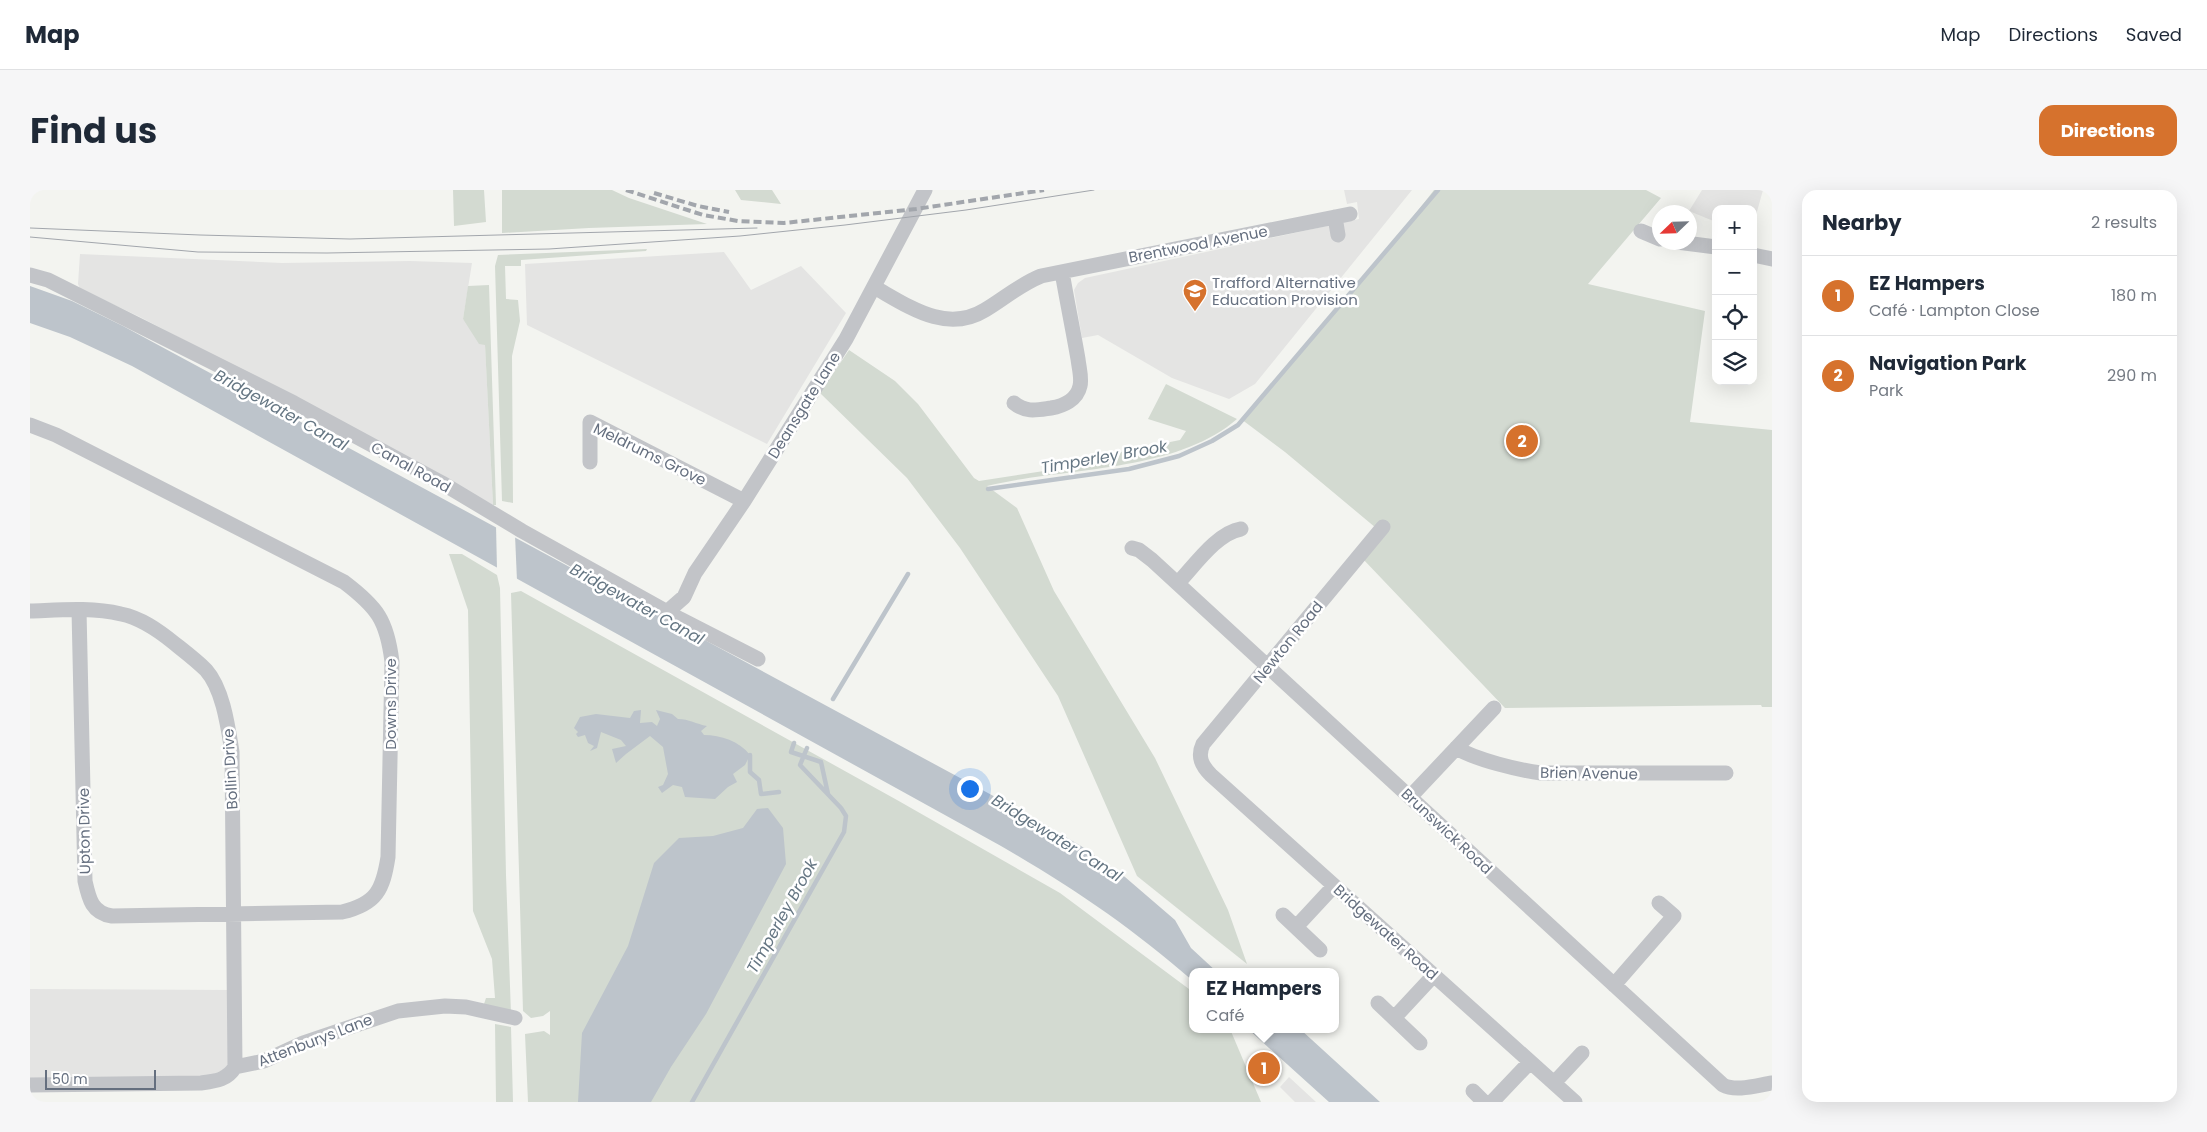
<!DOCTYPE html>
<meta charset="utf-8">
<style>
body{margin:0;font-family:Poppins,sans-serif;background:#f6f6f7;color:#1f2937}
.controls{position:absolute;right:15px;top:15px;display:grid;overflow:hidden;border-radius:10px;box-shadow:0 5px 20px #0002}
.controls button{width:45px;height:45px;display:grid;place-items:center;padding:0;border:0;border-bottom:1px solid #e0e1e3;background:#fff;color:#1f2937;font:25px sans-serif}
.compass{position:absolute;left:1622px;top:15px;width:45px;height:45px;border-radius:50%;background:#fff;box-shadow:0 5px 20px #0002;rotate:247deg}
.scale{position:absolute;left:15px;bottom:12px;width:111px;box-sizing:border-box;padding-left:5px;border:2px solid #656f7f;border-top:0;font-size:14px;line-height:18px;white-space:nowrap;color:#656f7f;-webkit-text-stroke:4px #fff;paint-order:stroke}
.you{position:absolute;left:939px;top:598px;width:18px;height:18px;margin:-12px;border:4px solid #fff;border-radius:50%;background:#1a73e8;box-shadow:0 0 0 8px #1a73e833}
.badge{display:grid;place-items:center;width:32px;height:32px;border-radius:50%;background:#d6722d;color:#fff;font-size:16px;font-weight:700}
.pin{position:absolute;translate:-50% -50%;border:2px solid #fff;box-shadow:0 1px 5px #0006}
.popup{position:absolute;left:1159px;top:778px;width:150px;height:65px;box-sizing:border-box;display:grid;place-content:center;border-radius:10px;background:#fff;filter:drop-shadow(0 1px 4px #0005);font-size:16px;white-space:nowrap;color:#747a83}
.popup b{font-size:19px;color:#1f2937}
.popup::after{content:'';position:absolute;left:50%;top:100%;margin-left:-10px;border:10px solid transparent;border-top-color:#fff}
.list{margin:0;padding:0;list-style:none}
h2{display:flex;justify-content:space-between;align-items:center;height:65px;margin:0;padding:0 20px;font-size:21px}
h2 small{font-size:16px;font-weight:400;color:#747a83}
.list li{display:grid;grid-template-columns:32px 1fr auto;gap:15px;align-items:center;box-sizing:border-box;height:80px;padding:0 20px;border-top:1px solid #e0e1e3}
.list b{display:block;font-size:19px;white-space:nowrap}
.list p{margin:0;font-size:16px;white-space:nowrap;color:#747a83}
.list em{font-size:16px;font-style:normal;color:#747a83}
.icon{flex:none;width:28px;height:28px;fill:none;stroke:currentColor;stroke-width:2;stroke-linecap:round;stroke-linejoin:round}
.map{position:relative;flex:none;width:1742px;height:912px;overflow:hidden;border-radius:15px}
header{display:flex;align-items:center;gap:30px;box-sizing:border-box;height:70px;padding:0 25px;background:#fff;border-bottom:1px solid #e0e1e3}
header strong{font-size:24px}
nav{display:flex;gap:28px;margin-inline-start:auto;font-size:18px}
.intro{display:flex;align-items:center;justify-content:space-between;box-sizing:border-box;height:120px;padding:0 30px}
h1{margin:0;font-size:35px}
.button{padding:12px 22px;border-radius:15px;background:#d6722d;color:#fff;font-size:18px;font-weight:700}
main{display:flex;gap:30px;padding:0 30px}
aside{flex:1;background:#fff;border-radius:15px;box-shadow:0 5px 20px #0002}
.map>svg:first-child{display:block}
.built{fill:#e4e4e3}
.green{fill:#d3dad1}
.water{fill:#bdc4cb}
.pier{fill:#f3f4f0}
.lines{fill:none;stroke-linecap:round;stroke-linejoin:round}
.stream{stroke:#bdc4cb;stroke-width:4.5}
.minor{stroke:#c2c4c8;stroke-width:15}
.tram{stroke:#a2a6ac;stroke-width:1}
.rail{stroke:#a2a6ac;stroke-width:4;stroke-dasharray:8 4;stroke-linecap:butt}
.labels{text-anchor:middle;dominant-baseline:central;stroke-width:5;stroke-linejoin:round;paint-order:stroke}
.street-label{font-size:15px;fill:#656f7f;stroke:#fff}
.poi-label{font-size:15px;fill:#656f7f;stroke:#fff;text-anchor:start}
.water-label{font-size:16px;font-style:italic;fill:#657683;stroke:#fff}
</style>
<header>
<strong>Map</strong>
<nav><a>Map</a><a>Directions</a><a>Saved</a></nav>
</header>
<div class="intro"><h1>Find us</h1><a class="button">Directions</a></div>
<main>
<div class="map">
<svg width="1742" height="912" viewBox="0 0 1742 912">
<rect width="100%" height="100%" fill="#f3f4f0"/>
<!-- built -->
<path class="built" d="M1314,0H1382L1225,194L1199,209L1142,188L1068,145L1052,148L1044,100L1048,93L1055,88L1329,29L1327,12L1317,14Z
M1672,0H1733L1723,36V19H1686V32L1659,21Z
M694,62L721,100L771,76L816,123L737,254L497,135L495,74Z
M50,64L252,73L380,71L442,73L433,129L455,154L463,315L252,201L108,126L50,99L48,94Z
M0,799L202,800L198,878L169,890L0,889Z
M1259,887L1286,912H1265L1250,897Z"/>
<!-- green -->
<path class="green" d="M423,0H454L456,32L424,36Z
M472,0H582L599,8L677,34L559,38L472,43Z
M705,0H742L751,14L711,10Z
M1404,0H1616L1631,8L1558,94L1675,121L1660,232L1742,240V517H1732L1731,515L1475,518L1332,368L1352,343L1255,262L1211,229L1372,41Z
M617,59L616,61L491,70V76H475L476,109L488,110L490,131L482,166L483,313L472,311L465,76L468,65Z
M459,95L466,315H463L455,155L449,154L433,129L438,96Z
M819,160L865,191L888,214L944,288L949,291L1086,270L1091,262L1150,250L1156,241L1118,229L1136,194L1207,229C1145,283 1034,277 957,296L987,318L1024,401L1125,568L1198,720L1217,774L1107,686L1028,506L930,358L877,288L790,203Z
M419,364H432L467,385L470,398L476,685L481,824L453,817L456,808H465L462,769L443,721L438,420Z
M491,401L867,610L1030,703L1163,802V839H1200L1231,912H498L495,844L514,841L520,845V821L513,826L501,828L493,821L481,403Z
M465,834L481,837L483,912H466Z"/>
<!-- water -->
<path class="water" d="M0,96L42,111L93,136L995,623L1051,656L1095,687L1145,730L1161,758L1187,782H1163V791C1101,737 1042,697 971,656L102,176L40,147L0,133Z
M611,520L610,533L622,532L627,536L630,529L626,520L642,524L648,529C659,529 666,534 677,536L671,541L674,545C691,545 709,551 720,565L715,575L703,584L707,592L698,597L685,609L655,607L652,597L643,595L632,603L628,597L633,595L638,584L633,557L620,546L596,564L586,573L582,559L596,556L591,550L571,542L567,558L560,561L564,556L558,553L555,545L548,547L546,544L548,542L544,538L550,527L566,524L600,528L604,521Z
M738,618L753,638L756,674L676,824L641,877L621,912H548L552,843L598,756L624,673L649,648L683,646L713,638L727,619Z
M1218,839H1270L1350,912H1299Z"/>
<!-- pier -->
<path class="pier" d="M466,335L485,345L487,391L467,380Z"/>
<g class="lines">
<!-- stream -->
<path class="stream" d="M958,299L1099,279L1149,266L1182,251L1208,235L1408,0
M803,509L878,384
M764,553L761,562L791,572L798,604
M720,565V582L729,590L731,604L749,602
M662,912L814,642L816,626L811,618L770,575L777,558"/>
<!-- minor -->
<path class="minor" d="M1305,27L1308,45
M1611,41L1630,49
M1647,52L1686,57
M1723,65L1742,69
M0,85L18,90L264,213L412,293L492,341L650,429L728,469
M844,97C878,116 916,144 955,120C975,108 989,95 1011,86L1320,24
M984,213C996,223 1007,220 1021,218C1033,216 1047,210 1050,196C1052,188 1049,178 1048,169C1043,140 1037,111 1032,82
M0,235L26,245L314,392C347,417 357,430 362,472L358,667C353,699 347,714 312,722L82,726C62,723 59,709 55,691L49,420
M560,272V232L714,311
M1353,337L1173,554C1167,567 1172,576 1181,585L1545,912
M1102,358L1109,360L1122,370L1693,895C1706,902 1728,895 1742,893
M1148,393C1165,375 1187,343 1211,339
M0,421C30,420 61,417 91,424C111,428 128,440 144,453C154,461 166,470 176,480C193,499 198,537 202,562L205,877
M638,421L654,407L665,383L714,311L816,149L895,0
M1426,558C1447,570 1488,580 1511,583H1696
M1380,607L1464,518
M1253,725L1290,760
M1266,737L1304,696
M1584,795L1644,726L1629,713
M1348,813L1390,853
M1364,828L1404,785
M205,877L234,871L273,853L368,821L415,816L436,817L485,828
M1524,893L1552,863
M0,895L171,893C186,891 197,890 205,877
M1443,901L1454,912
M1462,912L1500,872"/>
<!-- tram -->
<path class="tram" d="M0,38L170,45L320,49L727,38
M0,47L168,62L297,63L519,59L710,46L815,35L936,20L1064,0"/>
<!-- rail -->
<path class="rail" d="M596,0L673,25L708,31L754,33L886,19L1014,0
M624,3L668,16L699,22"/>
</g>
<!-- icons -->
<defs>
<symbol id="school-pin" viewBox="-11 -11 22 30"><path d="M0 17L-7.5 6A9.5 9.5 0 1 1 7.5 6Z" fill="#d6722d" stroke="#fff"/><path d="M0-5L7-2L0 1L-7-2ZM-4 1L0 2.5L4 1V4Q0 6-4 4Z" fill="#fff"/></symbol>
</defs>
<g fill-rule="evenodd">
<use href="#school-pin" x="1151" y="87" width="28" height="38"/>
</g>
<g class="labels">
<!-- street labels -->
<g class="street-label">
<text transform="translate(1168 54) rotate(-11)">Brentwood Avenue</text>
<text transform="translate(774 215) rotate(-58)">Deansgate Lane</text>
<text transform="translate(620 264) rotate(26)">Meldrums Grove</text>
<text transform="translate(381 277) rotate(29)">Canal Road</text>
<text transform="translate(1258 452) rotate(-51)">Newton Road</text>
<text transform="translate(360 514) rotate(-90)">Downs Drive</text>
<text transform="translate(200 579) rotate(-93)">Bollin Drive</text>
<text transform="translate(1559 583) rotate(1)">Brien Avenue</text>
<text transform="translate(54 641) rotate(-91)">Upton Drive</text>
<text transform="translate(1417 641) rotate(43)">Brunswick Road</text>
<text transform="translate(1356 742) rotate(42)">Bridgewater Road</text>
<text transform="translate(285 850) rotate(-21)">Attenburys Lane</text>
</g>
<!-- poi labels -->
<g class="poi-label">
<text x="1182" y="92">Trafford Alternative<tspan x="1182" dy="17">Education Provision</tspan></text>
</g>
<!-- water labels -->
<g class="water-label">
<text transform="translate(251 220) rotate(29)">Bridgewater Canal</text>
<text transform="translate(1074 267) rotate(-10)">Timperley Brook</text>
<text transform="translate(607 414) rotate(29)">Bridgewater Canal</text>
<text transform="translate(1027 648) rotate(32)">Bridgewater Canal</text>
<text transform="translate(752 726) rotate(-61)">Timperley Brook</text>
</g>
</g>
</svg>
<div class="controls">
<button>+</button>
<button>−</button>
<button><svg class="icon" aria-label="locate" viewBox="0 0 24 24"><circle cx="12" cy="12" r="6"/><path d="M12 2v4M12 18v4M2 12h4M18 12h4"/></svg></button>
<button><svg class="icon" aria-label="layers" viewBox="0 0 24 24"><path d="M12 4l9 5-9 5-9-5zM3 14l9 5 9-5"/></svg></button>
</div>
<svg class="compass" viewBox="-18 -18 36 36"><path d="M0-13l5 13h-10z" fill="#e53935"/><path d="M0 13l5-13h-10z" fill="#747a83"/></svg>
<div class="scale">50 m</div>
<div class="you"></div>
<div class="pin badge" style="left:1234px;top:878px">1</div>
<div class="popup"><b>EZ Hampers</b>Café</div>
<div class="pin badge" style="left:1492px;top:251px">2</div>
</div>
<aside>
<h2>Nearby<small>2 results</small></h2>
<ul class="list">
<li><span class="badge">1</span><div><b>EZ Hampers</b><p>Café · Lampton Close</p></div><em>180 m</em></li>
<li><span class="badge">2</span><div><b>Navigation Park</b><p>Park</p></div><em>290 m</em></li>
</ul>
</aside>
</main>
